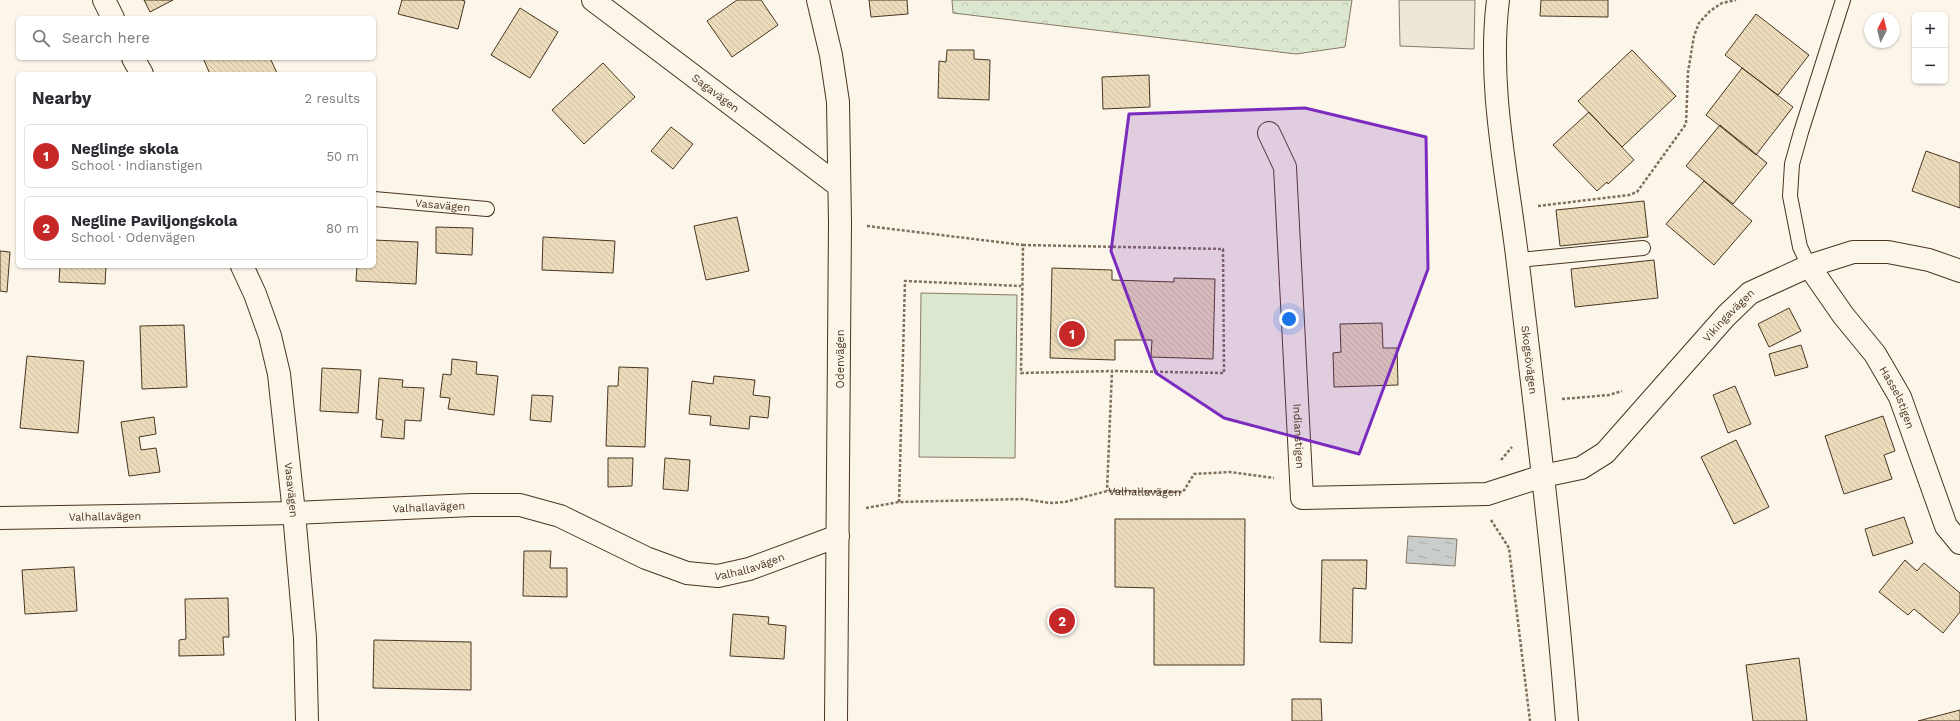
<!DOCTYPE html>
<meta charset="utf-8">
<style>
body{margin:0;font-family:"Work Sans",sans-serif;background:#f2f2f3;color:#2b2b33}
.controls{position:absolute;right:12px;top:12px;display:grid;overflow:hidden;border-radius:6px;box-shadow:0 1px 3px #0004}
.controls button{width:36px;height:36px;display:grid;place-items:center;padding:0;border:0;border-bottom:1px solid #e1e1e2;background:#fff;color:#2b2b33;font:20px sans-serif}
.compass{position:absolute;left:1864px;top:12px;width:36px;height:36px;border-radius:50%;background:#fff;box-shadow:0 1px 3px #0004;rotate:7deg}
.you{position:absolute;left:1289px;top:319px;width:14px;height:14px;margin:-10px;border:3px solid #fff;border-radius:50%;background:#1a73e8;box-shadow:0 0 0 6px #1a73e833}
.badge{display:grid;place-items:center;width:26px;height:26px;border-radius:50%;background:#c62828;color:#fff;font-size:13px;font-weight:700}
.pin{position:absolute;translate:-50% -50%;border:2px solid #fff;box-shadow:0 1px 4px #0006}
.list{margin:0;padding:0;list-style:none}
h2{display:flex;justify-content:space-between;align-items:center;height:52px;margin:0;padding:0 16px;font-size:17px}
h2 small{font-size:13px;font-weight:400;color:#7c7c81}
.list li{display:grid;grid-template-columns:26px 1fr auto;gap:12px;align-items:center;box-sizing:border-box;height:64px;margin:0 8px 8px;padding:0 8px;border:1px solid #e1e1e2;border-radius:6px}
.list b{display:block;font-size:15px;white-space:nowrap}
.list p{margin:0;font-size:13px;white-space:nowrap;color:#7c7c81}
.list em{font-size:13px;font-style:normal;color:#7c7c81}
.icon{flex:none;width:22px;height:22px;fill:none;stroke:currentColor;stroke-width:2;stroke-linecap:round;stroke-linejoin:round}
.map{position:relative;flex:none;width:1960px;height:721px;overflow:hidden}
.search{position:absolute;background:#fff;box-shadow:0 1px 3px #0004;left:16px;top:16px;width:360px;height:44px;display:flex;align-items:center;gap:10px;box-sizing:border-box;padding:0 14px;border-radius:6px;color:#7c7c81;font-size:15px}
.panel{position:absolute;background:#fff;box-shadow:0 1px 3px #0004;left:16px;top:72px;width:360px;height:196px;border-radius:6px}
.map>svg:first-child{display:block}
.forest{fill:url(#forest-crowns);stroke:#887966}
.garden{fill:#dce7d0;stroke:#887966}
.parking{fill:#ede7d9;stroke:#887966}
.water{fill:url(#water-ripples);stroke:#887966}
.building{fill:url(#building-back-hatch);stroke:#4a3520}
.lines{fill:none;stroke-linecap:round;stroke-linejoin:round}
.service-casing{stroke:#4a3520;stroke-width:16}
.minor-casing{stroke:#4a3520;stroke-width:24}
.path{stroke:#7f6f5c;stroke-width:2.5;stroke-dasharray:3 2;stroke-linecap:butt}
.service{stroke:#fbf6e9;stroke-width:14}
.minor{stroke:#fbf6e9;stroke-width:22}
.marked{fill:#7b2cbf;fill-opacity:0.2;stroke:#7b2cbf;stroke-width:3;stroke-linejoin:round}
.labels{text-anchor:middle;dominant-baseline:central;stroke-width:3;stroke-linejoin:round;paint-order:stroke}
.street-label{font-size:11px;fill:#4a3520;stroke:#fbf6e9}
</style>
<div class="map">
<svg width="1960" height="721" viewBox="0 0 1960 721">
<defs>
<pattern id="forest-crowns" width="20" height="18" patternUnits="userSpaceOnUse"><rect width="20" height="18" fill="#dce7d0"/><path d="M2 6a3 3 0 1 1 6 0M12 15a3 3 0 1 1 6 0" fill="none" stroke="#bec7b2"/></pattern>
<pattern id="water-ripples" width="26" height="14" patternUnits="userSpaceOnUse"><rect width="26" height="14" fill="#c9cecd"/><path d="M2 4q2-2 4 0t4 0M15 11q2-2 4 0t4 0" fill="none" stroke="#a5a8a6"/></pattern>
<pattern id="building-back-hatch" width="6" height="6" patternUnits="userSpaceOnUse"><rect width="6" height="6" fill="#ecdcbc"/><path d="M-1 5l2 2M0 0l6 6M5-1l2 2" fill="none" stroke="#ccbda1"/></pattern>
</defs>
<rect width="100%" height="100%" fill="#fbf6e9"/>
<!-- forest -->
<path class="forest" d="M952,0H1352L1345,47L1296,54L953,13Z"/>
<!-- garden -->
<path class="garden" d="M921,293L1017,295L1015,458L919,457Z"/>
<!-- parking -->
<path class="parking" d="M1399,0H1475L1474,49L1400,46Z"/>
<!-- water -->
<path class="water" d="M1408,536L1457,539L1455,566L1406,563Z"/>
<!-- building -->
<path class="building" d="M144,0H173L150,12Z
M402,0H462L465,1L458,29L398,14Z
M737,0H761L778,25L732,57L707,21Z
M869,0H907L908,14L871,17Z
M1541,0H1608V17L1540,16Z
M520,8L558,32L530,78L491,55Z
M1756,14L1809,55L1778,95L1725,55Z
M947,50H974V59L990,60L989,100L938,98L939,61L946,62Z
M1632,50L1676,96L1622,147L1578,101Z
M203,58H270L277,73L274,74H210Z
M603,63L635,97L584,144L552,110Z
M1742,68L1793,107L1756,155L1706,115Z
M1149,75L1150,107L1103,109L1102,77Z
M1589,112L1634,160L1608,184L1607,182L1597,191L1553,145Z
M1720,125L1767,163L1733,204L1686,166Z
M671,127L693,144L673,169L651,151Z
M1926,151L1960,163V208L1912,191Z
M1704,181L1752,221L1714,265L1666,224Z
M1644,201L1648,237L1560,246L1556,210Z
M737,217L749,271L706,280L694,226Z
M436,227L473,228L472,255L436,253Z
M543,237L615,241L613,273L542,270Z
M374,240L418,242L416,284L356,281L357,266H374Z
M0,251L10,252L7,292L0,291Z
M1654,260L1658,298L1575,307L1571,269Z
M60,266H106L105,284L59,282Z
M1052,268L1112,270V280L1174,282V278L1215,279L1213,359L1151,357L1152,340H1115V360L1050,358Z
M1789,308L1801,331L1769,347L1758,324Z
M1382,323L1383,348H1397L1398,385L1334,387L1333,353L1341,352L1340,324Z
M184,325L187,387L142,389L140,326Z
M1801,345L1808,367L1775,376L1769,354Z
M27,356L84,361L78,433L20,428Z
M452,359L477,362L476,374L498,376L494,415L448,409L450,398L440,397L443,374L451,375Z
M619,367L648,368L645,447L606,446L608,386H618Z
M322,368L361,370L358,413L320,411Z
M714,376L755,380L753,395L770,397L768,418L750,416L749,429L710,425L711,416L689,414L692,381L713,384Z
M379,378L403,380L402,387L424,388L421,421L405,420L404,439L381,437L383,420L376,419Z
M1735,386L1751,424L1728,433L1713,395Z
M532,395L553,396L551,422L530,420Z
M1883,416L1895,451L1884,455L1892,479L1844,494L1825,436Z
M154,417L156,434L139,437L141,450L156,448L160,472L129,476L121,422Z
M1736,440L1769,507L1734,524L1701,457Z
M608,458H633L632,486L608,487Z
M665,458L690,460L688,491L663,489Z
M1904,517L1913,543L1873,556L1865,529Z
M1115,519H1245L1244,665H1154V588L1115,587Z
M524,551H551L550,568H567V597L523,596Z
M1322,560H1367L1366,589L1353,588L1352,643L1320,642Z
M1905,560L1917,571L1924,563L1960,593V612L1943,633L1914,609L1908,615L1879,592Z
M74,567L77,611L25,614L22,570Z
M228,598L229,637H223L224,655L179,656V640L186,639L185,599Z
M733,614L769,617L768,624L786,626L784,659L730,656Z
M374,640L471,642V690L373,688Z
M1799,658L1807,721H1753L1746,665Z
M1292,699H1321L1322,721H1292Z
M1960,710V721H1918Z"/>
<g class="lines">
<defs>
<g id="service">
<path id="s2" d="M374,199L487,209"/>
<path d="M1518,260L1643,248"/>
<path d="M1809,266L1800,247L1790,196L1792,164L1801,132L1843,0"/>
</g>
<g id="minor">
<path d="M104,0L113,18"/>
<path id="s3" d="M593,0L839,186"/>
<path d="M818,0L831,55L838,102L840,223L836,721"/>
<path id="s4" d="M1498,0C1487,88 1508,177 1518,264C1536,416 1555,568 1567,721"/>
<path d="M133,58L142,74"/>
<path id="s5" d="M1269,133L1285,167L1302,498L1487,494L1543,476L1581,468L1605,453L1726,316L1750,293L1809,266L1853,252H1888L1929,260L1960,271"/>
<path id="s6" d="M242,266L255,294L270,336L279,374L294,513L305,638L307,721"/>
<path id="s7" d="M1809,266L1843,315L1875,354L1900,397L1946,526L1960,543"/>
<path id="s8" d="M0,518L294,513L472,505H520L560,516L646,558L687,573L718,576L749,569L838,536"/>
</g>
</defs>
<!-- service casing -->
<use href="#service" class="service-casing"/>
<!-- minor casing -->
<use href="#minor" class="minor-casing"/>
<!-- path -->
<g class="path">
<path d="M1538,206L1629,195L1637,192L1686,124L1688,72L1694,36L1699,23L1710,11L1722,3L1736,0"/>
<path d="M867,226L1023,245L1021,373L1112,371L1107,491"/>
<path d="M1023,245L1223,249L1224,373L1112,371"/>
<path d="M1562,399L1609,395L1622,391"/>
<path d="M1501,460L1512,447"/>
<path d="M899,502L905,281L1021,286"/>
<path id="s1" d="M866,508L899,502L1024,499L1050,503L1065,502L1107,491L1183,492L1194,474L1230,472L1274,478"/>
<path d="M1491,520L1509,548L1530,721"/>
</g>
<!-- service -->
<use href="#service" class="service"/>
<!-- minor -->
<use href="#minor" class="minor"/>
</g>
<!-- marked area -->
<path class="marked" d="M1305,108L1426,137L1428,269L1359,454L1224,418L1156,373L1111,251L1129,114Z"/>
<g class="labels">
<!-- street labels -->
<g class="street-label">
<text stroke="none"><textPath href="#s3" startOffset="154">Sagavägen</textPath></text>
<text stroke="none"><textPath href="#s2" startOffset="69">Vasavägen</textPath></text>
<text stroke="none"><textPath href="#s5" startOffset="865">Vikingavägen</textPath></text>
<text transform="translate(840 359) rotate(-90)">Odenvägen</text>
<text stroke="none"><textPath href="#s4" startOffset="362">Skogsövägen</textPath></text>
<text stroke="none"><textPath href="#s7" startOffset="159">Hasselstigen</textPath></text>
<text stroke="none"><textPath href="#s5" startOffset="307">Indianstigen</textPath></text>
<text stroke="none"><textPath href="#s6" startOffset="231">Vasavägen</textPath></text>
<text stroke="none"><textPath href="#s1" startOffset="281">Valhallavägen</textPath></text>
<text stroke="none"><textPath href="#s8" startOffset="429">Valhallavägen</textPath></text>
<text stroke="none"><textPath href="#s8" startOffset="105">Valhallavägen</textPath></text>
<text stroke="none"><textPath href="#s8" startOffset="765">Valhallavägen</textPath></text>
</g>
</g>
</svg>
<div class="controls">
<button>+</button>
<button>−</button>
</div>
<svg class="compass" viewBox="-18 -18 36 36"><path d="M0-13l5 13h-10z" fill="#e53935"/><path d="M0 13l5-13h-10z" fill="#7c7c81"/></svg>
<div class="you"></div>
<div class="pin badge" style="left:1072px;top:334px">1</div>
<div class="pin badge" style="left:1062px;top:621px">2</div>
<div class="search"><svg class="icon" aria-label="search" viewBox="0 0 24 24"><circle cx="10" cy="10" r="6"/><path d="M15 15l6 6"/></svg>Search here</div>
<section class="panel">
<h2>Nearby<small>2 results</small></h2>
<ul class="list">
<li><span class="badge">1</span><div><b>Neglinge skola</b><p>School · Indianstigen</p></div><em>50 m</em></li>
<li><span class="badge">2</span><div><b>Negline Paviljongskola</b><p>School · Odenvägen</p></div><em>80 m</em></li>
</ul>
</section>
</div>
